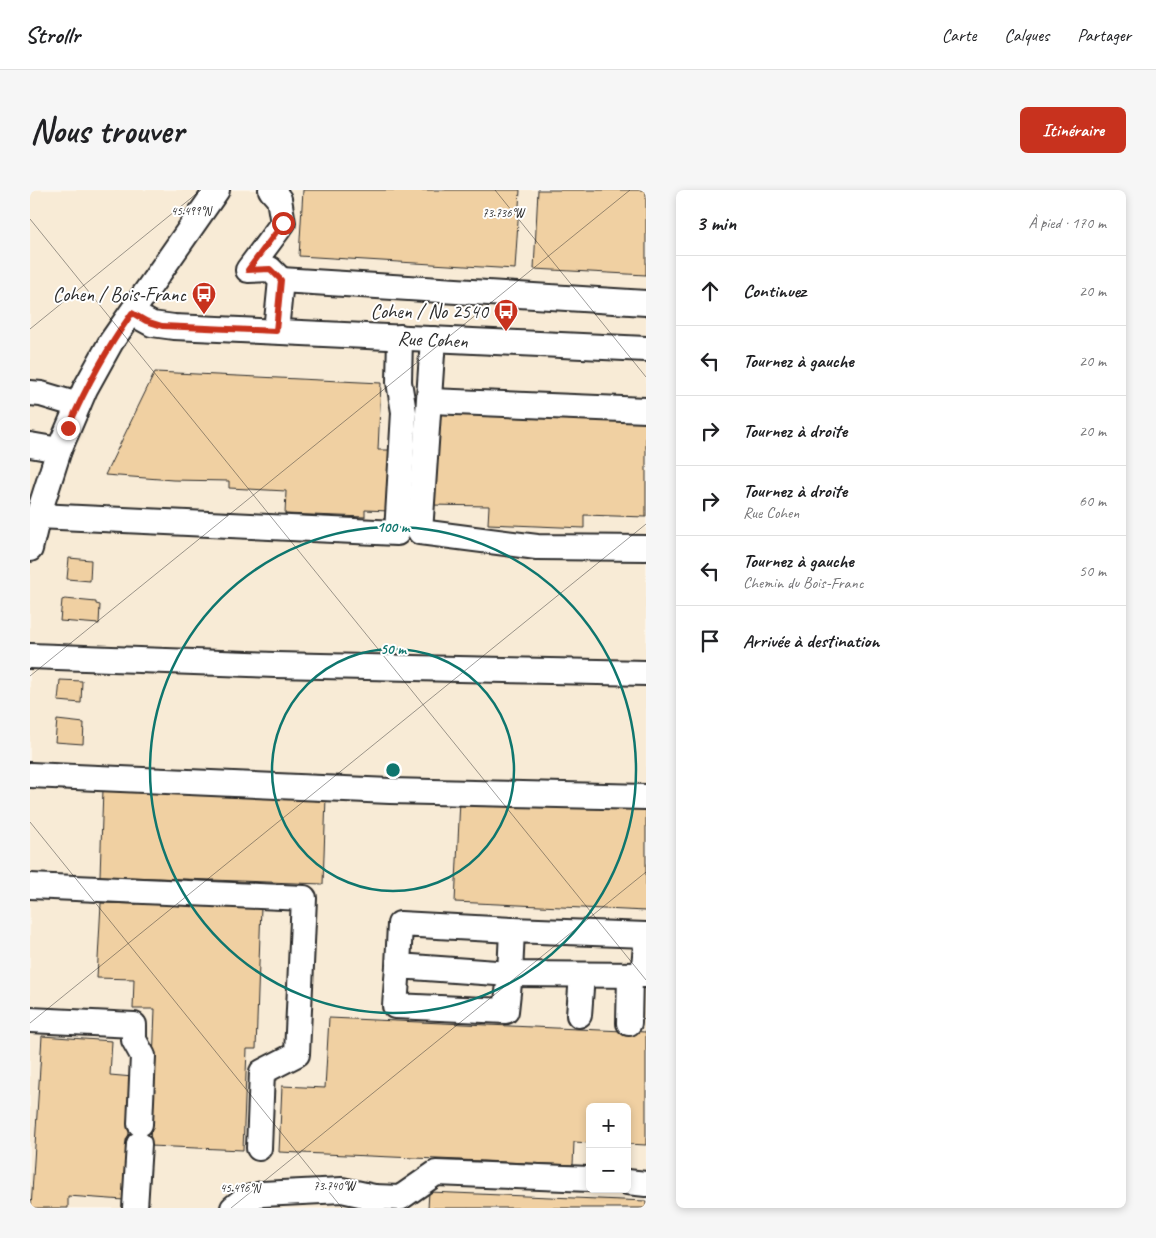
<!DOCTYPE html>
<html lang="fr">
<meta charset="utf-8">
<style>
body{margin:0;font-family:Caveat,sans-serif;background:#f6f6f6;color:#202124}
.controls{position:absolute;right:15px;bottom:15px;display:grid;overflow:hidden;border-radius:8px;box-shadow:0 2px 8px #0003}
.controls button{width:45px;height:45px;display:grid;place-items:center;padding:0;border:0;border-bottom:1px solid #e0e0e0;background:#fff;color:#202124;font:25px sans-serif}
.stop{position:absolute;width:15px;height:15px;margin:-11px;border:4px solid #c8321e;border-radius:50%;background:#fff}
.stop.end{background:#c8321e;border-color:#fff;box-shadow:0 1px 5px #0008}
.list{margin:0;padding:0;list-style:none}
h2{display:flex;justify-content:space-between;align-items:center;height:65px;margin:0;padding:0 20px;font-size:21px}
h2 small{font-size:16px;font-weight:400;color:#757577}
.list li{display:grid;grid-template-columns:32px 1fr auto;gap:15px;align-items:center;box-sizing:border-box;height:70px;padding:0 20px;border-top:1px solid #e0e0e0}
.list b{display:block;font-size:19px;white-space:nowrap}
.list p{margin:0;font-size:16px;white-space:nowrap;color:#757577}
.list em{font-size:16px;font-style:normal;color:#757577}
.icon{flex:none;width:28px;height:28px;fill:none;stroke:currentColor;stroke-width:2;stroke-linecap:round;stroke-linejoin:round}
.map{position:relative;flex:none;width:616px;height:1018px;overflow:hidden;border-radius:8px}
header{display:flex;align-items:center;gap:30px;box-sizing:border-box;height:70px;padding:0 25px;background:#fff;border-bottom:1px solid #e0e0e0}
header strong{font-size:24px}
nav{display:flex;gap:28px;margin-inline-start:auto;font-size:18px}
.intro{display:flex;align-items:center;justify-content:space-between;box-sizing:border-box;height:120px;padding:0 30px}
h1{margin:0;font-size:35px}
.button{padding:12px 22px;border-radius:8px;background:#c8321e;color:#fff;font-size:18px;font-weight:700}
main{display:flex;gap:30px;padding:0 30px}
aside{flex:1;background:#fff;border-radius:8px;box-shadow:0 2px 8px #0003}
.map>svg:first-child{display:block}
.built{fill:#f8ebd6;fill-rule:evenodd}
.building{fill:#f0d0a2;stroke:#2b2b2b}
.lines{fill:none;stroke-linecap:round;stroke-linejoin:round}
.minor-casing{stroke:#2b2b2b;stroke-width:28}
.minor{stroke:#fff;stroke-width:24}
.route{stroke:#c8321e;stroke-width:6}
.ticks{fill:none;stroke:#2b2b2b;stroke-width:1;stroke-opacity:0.45}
.ring{fill:none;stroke:#0f766e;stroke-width:2.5}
.labels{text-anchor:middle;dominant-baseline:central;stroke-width:4;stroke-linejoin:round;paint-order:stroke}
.poi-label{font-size:20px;fill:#2b2b2b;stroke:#fff;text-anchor:end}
.street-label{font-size:20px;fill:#2b2b2b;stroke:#fff}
.ticks-label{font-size:12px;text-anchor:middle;fill:#2b2b2b;stroke:#fff;stroke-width:4;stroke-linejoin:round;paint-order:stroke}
.centre{fill:#0f766e;stroke:#fff;stroke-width:2.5}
.ring-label{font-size:15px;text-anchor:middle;font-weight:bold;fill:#0f766e;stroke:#fff;stroke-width:4;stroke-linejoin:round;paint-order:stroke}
</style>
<header>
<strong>Strollr</strong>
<nav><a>Carte</a><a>Calques</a><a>Partager</a></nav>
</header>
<div class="intro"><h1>Nous trouver</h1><a class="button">Itinéraire</a></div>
<main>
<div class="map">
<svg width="616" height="1018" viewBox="0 0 616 1018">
<rect width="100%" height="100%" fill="#fcf6ec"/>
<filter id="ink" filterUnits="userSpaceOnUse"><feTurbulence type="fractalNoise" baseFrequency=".02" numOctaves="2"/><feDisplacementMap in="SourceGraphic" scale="10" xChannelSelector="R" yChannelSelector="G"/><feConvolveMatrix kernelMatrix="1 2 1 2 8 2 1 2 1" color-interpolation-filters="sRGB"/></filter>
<g filter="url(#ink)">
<!-- built -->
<path class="built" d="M0,0H616V1018H0ZM560,917H597V999H560Z"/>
<!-- building -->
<path class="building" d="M273,0H490L485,79L269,66Z
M508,0H616V85L504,79Z
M125,182L351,193L348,260H362L359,321L335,320V327L255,324L256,301L199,298V291L143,290L75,285Z
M403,222L616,229V327L554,325V338L458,334L459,316L400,315Z
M39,368L61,370L60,391L37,389Z
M35,409L66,412V414L70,415L69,434L30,431L32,410Z
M30,490L52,491L51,513L28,511Z
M27,530L54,533L53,554L25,552Z
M73,599L296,607L293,694L70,686Z
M430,610L616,619V721L425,712Z
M107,711L231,716L226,859H217L213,960L120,956L125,819H103L104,789L67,788L71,713L107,714Z
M299,828L616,842V955L597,954V917H560V953L544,952L543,975L249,962L252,896L295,898Z
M12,846L82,851L80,885L103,887L94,1010L38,1006V1018H1Z
M399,1002L616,1011V1018H398Z"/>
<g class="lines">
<defs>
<g id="minor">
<path d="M241,0L249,9L253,33L218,80L240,79L251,90L246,141"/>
<path d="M251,90L616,113"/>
<path id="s1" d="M102,123L122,134L144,137L616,159"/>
<path d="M403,149L390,342L507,357L616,358"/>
<path d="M0,203L11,204L48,215"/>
<path d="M401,211L616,220"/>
<path d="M0,255L29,260"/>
<path d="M8,326L367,343L374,222L369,192L370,147"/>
<path d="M0,359L8,326L29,260L55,199L81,152L187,0"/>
<path d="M0,466L245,475L616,483"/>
<path d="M0,585L360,601L616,607"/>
<path d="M0,696L274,708L267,864L232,882L229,958"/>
<path d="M616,745L482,740L480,784L616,785"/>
<path d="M368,776L365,816L476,821L480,784L368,776L370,734L482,740"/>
<path d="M613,785L616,756"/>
<path d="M549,825L552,785"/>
<path d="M0,830L104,835V850L113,866L110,934"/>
<path d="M599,833L600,785"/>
<path d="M597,992L616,994"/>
<path d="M105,1018L109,954"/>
<path d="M203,1018L214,1009L232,1004L312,1000L344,1007"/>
<path d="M343,1018L344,1007L370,1008L406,983L560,989"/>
</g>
</defs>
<!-- minor casing -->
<use href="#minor" class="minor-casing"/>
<!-- minor -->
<use href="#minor" class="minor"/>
</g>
</g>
<g class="lines" filter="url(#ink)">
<!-- route -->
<path class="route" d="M38,238C56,197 76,160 102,123L116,131L132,136L246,141L251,90L240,79L218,80L253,33"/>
</g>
<!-- ticks -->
<path class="ticks" d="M465,0L616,187M0,29L616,790M0,139L171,0M0,486L600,0M0,632L312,1018M0,833L616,334M201,1018L616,682"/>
<!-- distance rings -->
<g class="ring">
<circle cx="363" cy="580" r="121"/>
<circle cx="363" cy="580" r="243"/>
</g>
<!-- icons -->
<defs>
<symbol id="bus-pin" viewBox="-11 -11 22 30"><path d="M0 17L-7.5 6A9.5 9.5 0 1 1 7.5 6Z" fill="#c8321e" stroke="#fff"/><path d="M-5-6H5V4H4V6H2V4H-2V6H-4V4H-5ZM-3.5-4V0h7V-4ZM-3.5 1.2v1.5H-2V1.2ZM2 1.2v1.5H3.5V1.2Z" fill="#fff"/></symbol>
</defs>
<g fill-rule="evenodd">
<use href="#bus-pin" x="160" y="90" width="28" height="38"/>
<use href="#bus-pin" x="462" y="107" width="28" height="38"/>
</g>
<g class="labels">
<!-- poi labels -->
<g class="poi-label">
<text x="156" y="104">Cohen / Bois-Franc</text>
<text x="458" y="121">Cohen / No 2540</text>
</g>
<!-- street labels -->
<g class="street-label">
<text stroke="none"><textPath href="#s1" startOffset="304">Rue Cohen</textPath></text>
</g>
</g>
<g class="ticks-label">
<text x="161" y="25">45.499°N</text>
<text x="473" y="27">73.736°W</text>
<text x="304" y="1000">73.740°W</text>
<text x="210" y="1002">45.496°N</text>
</g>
<circle cx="363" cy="580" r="8" class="centre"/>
<g class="ring-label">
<text x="363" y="342">100 m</text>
<text x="363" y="464">50 m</text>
</g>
</svg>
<div class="controls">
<button>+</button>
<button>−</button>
</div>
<div class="stop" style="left:253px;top:33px"></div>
<div class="stop end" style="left:38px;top:238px"></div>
</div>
<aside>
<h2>3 min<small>À pied · 170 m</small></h2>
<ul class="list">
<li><svg class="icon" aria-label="ahead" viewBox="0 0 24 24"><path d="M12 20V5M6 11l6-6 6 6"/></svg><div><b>Continuez</b></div><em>20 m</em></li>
<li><svg class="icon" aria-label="left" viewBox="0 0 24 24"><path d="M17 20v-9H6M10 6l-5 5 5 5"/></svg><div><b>Tournez à gauche</b></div><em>20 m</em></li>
<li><svg class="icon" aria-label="right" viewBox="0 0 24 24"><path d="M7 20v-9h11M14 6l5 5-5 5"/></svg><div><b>Tournez à droite</b></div><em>20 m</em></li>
<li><svg class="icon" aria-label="right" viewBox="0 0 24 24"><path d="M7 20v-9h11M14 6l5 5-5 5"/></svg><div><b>Tournez à droite</b><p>Rue Cohen</p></div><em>60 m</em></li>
<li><svg class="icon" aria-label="left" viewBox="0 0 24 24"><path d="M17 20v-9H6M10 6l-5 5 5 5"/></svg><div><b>Tournez à gauche</b><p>Chemin du Bois-Franc</p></div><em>50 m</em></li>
<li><svg class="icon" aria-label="arrive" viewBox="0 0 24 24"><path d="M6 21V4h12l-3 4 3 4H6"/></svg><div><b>Arrivée à destination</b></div></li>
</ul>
</aside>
</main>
